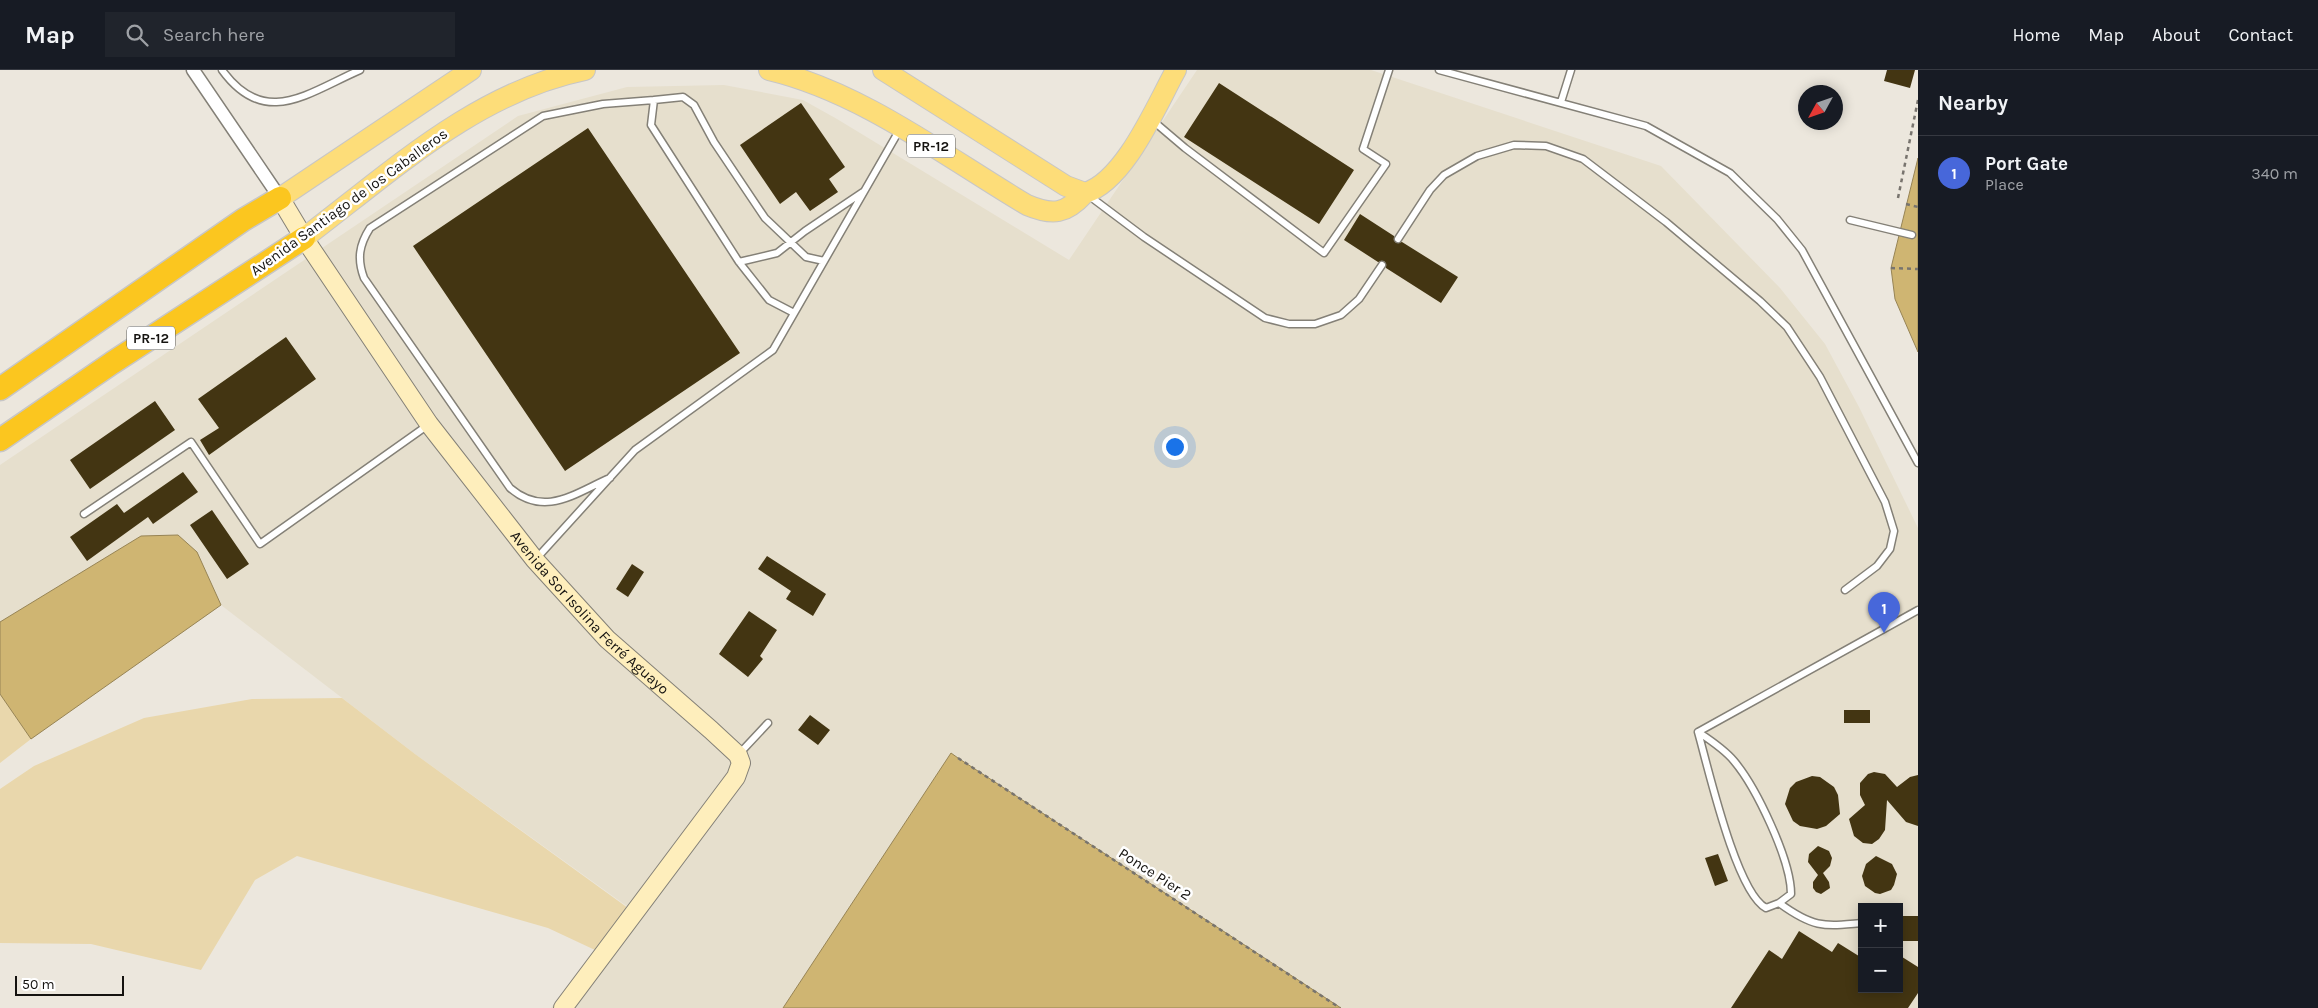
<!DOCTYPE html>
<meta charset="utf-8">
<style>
body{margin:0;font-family:Karla,sans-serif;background:#20242c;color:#f1f3f6}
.controls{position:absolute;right:15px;bottom:15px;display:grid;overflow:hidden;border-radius:0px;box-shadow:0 2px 12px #0003}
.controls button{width:45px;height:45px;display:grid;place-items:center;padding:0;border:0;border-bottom:1px solid #363941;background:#171b24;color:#f1f3f6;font:25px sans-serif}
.compass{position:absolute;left:1798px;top:15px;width:45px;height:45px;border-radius:50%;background:#171b24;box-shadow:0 2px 12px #0003;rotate:230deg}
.scale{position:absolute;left:15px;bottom:12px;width:109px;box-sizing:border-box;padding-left:5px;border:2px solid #151310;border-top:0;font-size:14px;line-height:18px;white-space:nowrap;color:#151310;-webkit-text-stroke:4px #fff;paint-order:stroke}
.you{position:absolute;left:1174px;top:376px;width:18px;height:18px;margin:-12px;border:4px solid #fff;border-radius:50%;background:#1a73e8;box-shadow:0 0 0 8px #1a73e833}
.badge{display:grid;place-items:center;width:32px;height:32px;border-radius:50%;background:#4767da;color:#fff;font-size:16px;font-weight:700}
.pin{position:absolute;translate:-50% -41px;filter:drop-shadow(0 1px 2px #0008)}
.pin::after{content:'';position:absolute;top:26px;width:18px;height:15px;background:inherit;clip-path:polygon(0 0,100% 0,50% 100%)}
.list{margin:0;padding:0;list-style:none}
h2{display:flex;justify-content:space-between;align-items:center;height:65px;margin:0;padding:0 20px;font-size:21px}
h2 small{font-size:16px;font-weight:400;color:#9ea1a6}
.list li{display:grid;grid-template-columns:32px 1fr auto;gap:15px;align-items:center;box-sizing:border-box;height:75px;padding:0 20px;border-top:1px solid #363941}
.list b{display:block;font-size:19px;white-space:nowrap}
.list p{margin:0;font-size:16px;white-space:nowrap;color:#9ea1a6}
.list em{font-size:16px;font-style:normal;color:#9ea1a6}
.icon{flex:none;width:28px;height:28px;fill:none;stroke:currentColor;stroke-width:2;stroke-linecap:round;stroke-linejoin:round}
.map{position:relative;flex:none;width:1918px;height:938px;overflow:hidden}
header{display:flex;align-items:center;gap:30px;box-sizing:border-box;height:70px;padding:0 25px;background:#171b24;border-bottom:1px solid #363941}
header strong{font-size:24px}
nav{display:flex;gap:28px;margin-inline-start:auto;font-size:18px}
.search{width:350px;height:45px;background:#20242c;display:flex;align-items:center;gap:12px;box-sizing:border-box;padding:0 18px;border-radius:0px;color:#9ea1a6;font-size:19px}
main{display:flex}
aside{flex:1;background:#171b24}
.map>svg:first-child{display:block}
.built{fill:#e6dfcd;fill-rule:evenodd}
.green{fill:#e9d7ac}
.water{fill:#cfb572;stroke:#978455}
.building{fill:#433512}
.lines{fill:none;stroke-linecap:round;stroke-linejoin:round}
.lane-casing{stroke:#848077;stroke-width:9}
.street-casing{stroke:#848077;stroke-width:15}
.secondary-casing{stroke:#848077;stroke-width:20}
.primary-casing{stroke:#c7c6c6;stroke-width:22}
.highway-casing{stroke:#c7c6c6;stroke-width:25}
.path{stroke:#78746e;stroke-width:2.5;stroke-dasharray:4 4;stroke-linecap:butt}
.lane{stroke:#fff;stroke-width:6}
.street{stroke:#fff;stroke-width:12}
.secondary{stroke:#feeebc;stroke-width:18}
.primary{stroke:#fddd79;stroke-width:20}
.highway{stroke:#fbc61f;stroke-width:22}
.labels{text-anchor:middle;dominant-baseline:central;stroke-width:5;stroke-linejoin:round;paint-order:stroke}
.shield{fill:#fff;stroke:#5b5a58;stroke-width:1}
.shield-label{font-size:14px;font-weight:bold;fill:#151310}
.street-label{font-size:15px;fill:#151310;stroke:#fff}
</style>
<header>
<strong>Map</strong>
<div class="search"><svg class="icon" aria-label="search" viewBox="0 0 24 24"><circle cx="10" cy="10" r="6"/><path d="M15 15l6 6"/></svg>Search here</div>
<nav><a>Home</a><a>Map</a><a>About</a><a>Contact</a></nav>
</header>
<main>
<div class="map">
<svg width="1918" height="938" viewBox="0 0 1918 938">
<rect width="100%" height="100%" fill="#ece7dd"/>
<!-- built -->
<path class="built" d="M1197,0H1371L1661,96L1780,218L1825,274L1859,337L1918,458V938H1340L951,683L783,938H551L628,837L415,684L221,535L31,669L0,624V395L518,46L627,17L724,15L803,30L837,49L1069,190ZM1862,837H1899V919H1862Z"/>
<!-- green -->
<path class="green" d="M0,624L31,669L0,693Z
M342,628L415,684L628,838L595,880L548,858L297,786L255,810L201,900L91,874L0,873V719L34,696L144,648L252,629Z"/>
<!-- water -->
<path class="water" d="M1918,88V282L1895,229L1891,198Z
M178,465L197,482L221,535L31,669L0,624V552L141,466Z
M951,683L958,688L1341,938H783Z"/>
<!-- building -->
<path class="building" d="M1887,0H1915L1910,18L1884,11Z
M1219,13L1354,100L1319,154L1184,67Z
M801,33L845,97L829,109L838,122L810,141L796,122L780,134L740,75Z
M588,58L740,283L565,401L413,176Z
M1360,144L1394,166L1396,173L1402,172L1458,207L1441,233L1386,198L1384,191L1378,192L1344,170Z
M286,267L316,309L209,385L200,370L219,358L198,329Z
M155,331L175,360L90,419L70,390Z
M183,402L198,422L153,454L148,447L87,491L70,467L117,434L124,443Z
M212,440L249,494L227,509L190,455Z
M767,486L826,524L813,546L786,529L791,521L758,499Z
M632,494L644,502L628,527L616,519Z
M749,541L777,560L760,586L763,589L748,607L719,584Z
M1844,640H1870V653H1844Z
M810,645L830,660L818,675L798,660Z
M1874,702L1885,704L1897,717L1910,707L1918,705V756L1906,752L1887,730L1885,760L1879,769L1872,774L1863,773L1854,766L1849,749L1865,735L1860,725V713L1868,704Z
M1812,706L1820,707L1834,717L1838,725L1840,744L1826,756L1817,759L1800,756L1793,751L1785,734L1790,718L1796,712Z
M1818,776L1829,781L1832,788L1830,796L1823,803L1829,812L1830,818L1821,824L1816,822L1813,818V812L1818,805L1808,792L1809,784Z
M1718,784L1728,811L1715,816L1705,788Z
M1876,786L1892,794L1897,804L1894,815L1891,820L1880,824L1875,823L1865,816L1862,806L1866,794Z
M1899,846H1918V871H1899Z
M1799,861L1832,882L1838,873L1862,888V919H1899V885L1918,897V923L1908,938H1731L1769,880L1782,889Z"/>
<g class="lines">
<defs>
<path id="lane" d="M222,0C265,59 307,23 360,0
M1439,0L1646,56L1730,103L1777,149L1802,180L1918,393
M654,30L683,27L694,35L714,72L765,148L806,187L824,191
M1561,32L1571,0
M1152,50L1185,78L1324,183L1386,94L1363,79L1389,0
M1088,125L1144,167L1265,248L1289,254H1315L1341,245L1359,229L1382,195
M1850,150L1912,165
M1398,169L1430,120L1444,105L1477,86L1514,75L1546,76L1583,89L1666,152L1760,231L1787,257L1820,307L1885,432L1894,461L1890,479L1877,496L1845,520
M739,192L777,183L805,161L863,122
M610,408C575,423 545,448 510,418L364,208C357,189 359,175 370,158L543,46L603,34L654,30L651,55L739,192L769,230L794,243
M84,444L191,372L260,474L428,355
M536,489L635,380L773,280L900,59
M1698,662C1710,670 1724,679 1734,691C1756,717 1791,790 1791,824L1779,833L1766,838C1736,822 1708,697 1698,662Z
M1698,662L1918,540
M739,684L768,653
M1779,833C1812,857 1822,857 1862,853"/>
<path id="street" d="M193,0L280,128"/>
<g id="secondary">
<path id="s1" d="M280,128L304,168L429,354L535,490L607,569L711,660L738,685L741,693L736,707L563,938"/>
</g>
<path id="primary" d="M769,0C862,22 946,87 1027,135C1053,146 1066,144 1085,123
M883,0L1066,116L1085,123
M1085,123C1125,111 1156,36 1176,0
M280,128L471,0
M304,168C390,103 476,22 585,0"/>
<path id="highway" d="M0,319L243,150L280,128
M0,370L112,293L304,168"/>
</defs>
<!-- lane casing -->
<use href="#lane" class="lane-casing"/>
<!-- street casing -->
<use href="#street" class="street-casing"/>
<!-- secondary casing -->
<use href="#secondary" class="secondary-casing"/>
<!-- primary casing -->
<use href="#primary" class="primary-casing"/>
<!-- highway casing -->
<use href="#highway" class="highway-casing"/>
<!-- path -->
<path class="path" d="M1898,128L1918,30
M1906,134L1918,137
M1891,198L1918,199
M958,688L1340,938"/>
<!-- lane -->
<use href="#lane" class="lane"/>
<!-- street -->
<use href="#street" class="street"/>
<!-- secondary -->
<use href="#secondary" class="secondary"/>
<!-- primary -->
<use href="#primary" class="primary"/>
<!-- highway -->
<use href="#highway" class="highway"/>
</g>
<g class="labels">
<!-- shield labels -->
<g class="shield">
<rect x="907" y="64.5" width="48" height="23" rx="4"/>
<rect x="127" y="256.5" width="48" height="23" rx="4"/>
</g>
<g class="shield-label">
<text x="931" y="76">PR-12</text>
<text x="151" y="268">PR-12</text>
</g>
<!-- street labels -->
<g class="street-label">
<text transform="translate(349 132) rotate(-36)">Avenida Santiago de los Caballeros</text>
<text stroke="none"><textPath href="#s1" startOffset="519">Avenida Sor Isolina Ferré Aguayo</textPath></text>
<text transform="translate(1155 804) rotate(33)">Ponce Pier 2</text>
</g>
</g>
</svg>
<div class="controls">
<button>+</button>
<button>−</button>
</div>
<svg class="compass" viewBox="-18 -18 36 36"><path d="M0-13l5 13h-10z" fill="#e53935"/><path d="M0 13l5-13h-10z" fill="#9ea1a6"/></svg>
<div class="scale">50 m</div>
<div class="you"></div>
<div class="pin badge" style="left:1884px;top:563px">1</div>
</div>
<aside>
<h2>Nearby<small></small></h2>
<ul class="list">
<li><span class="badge">1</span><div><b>Port Gate</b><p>Place</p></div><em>340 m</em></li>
</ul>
</aside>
</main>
